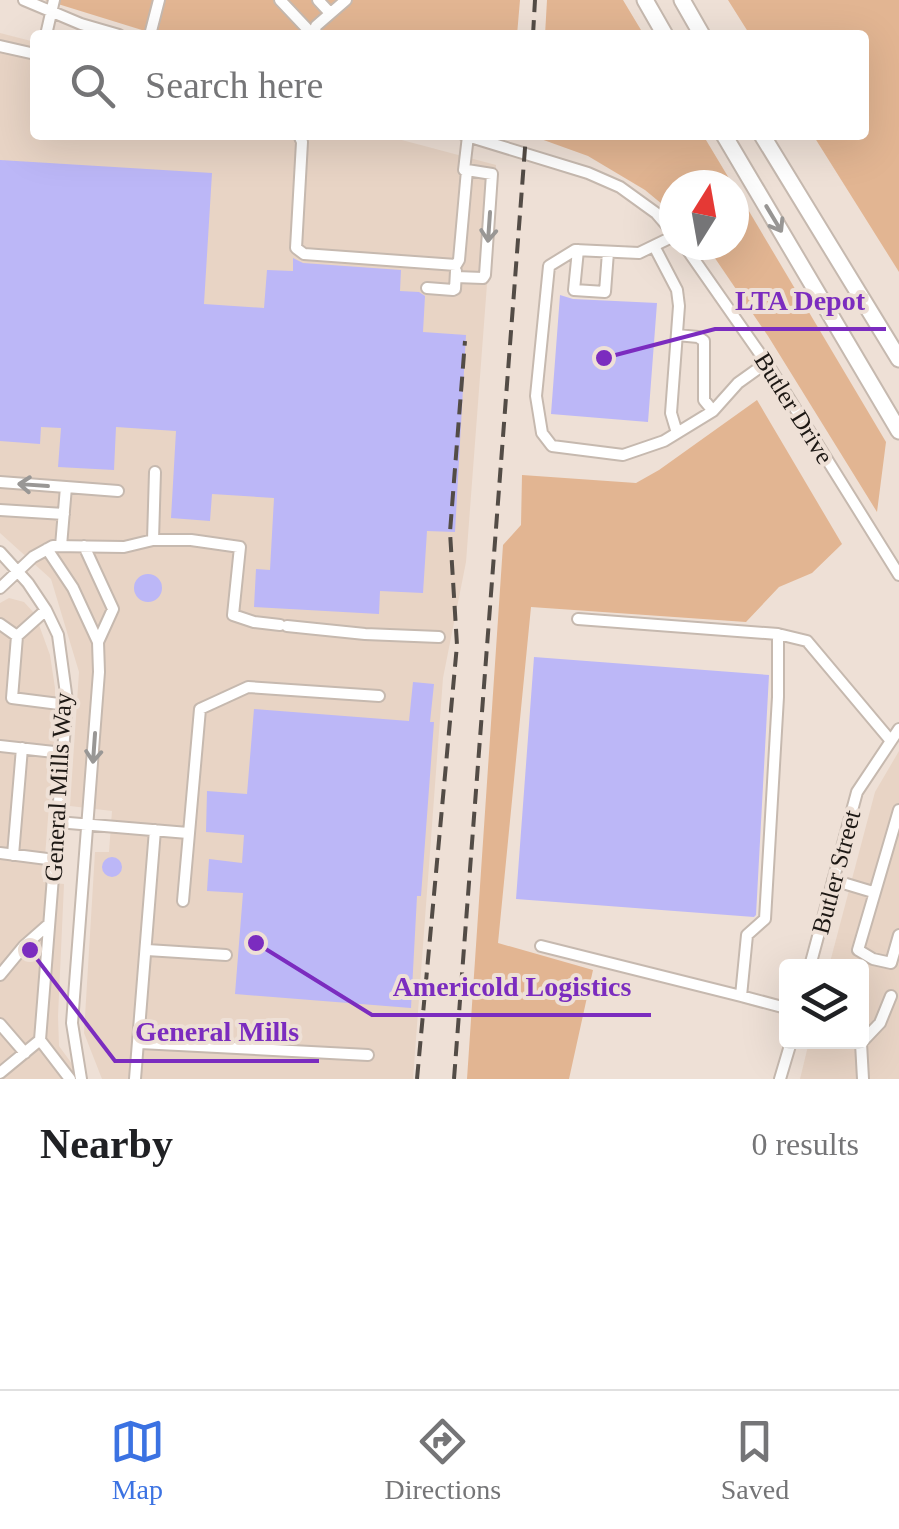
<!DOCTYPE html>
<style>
body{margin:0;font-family:"Times New Roman",serif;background:#f2f2f2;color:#202124}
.controls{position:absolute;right:30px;bottom:30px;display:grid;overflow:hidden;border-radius:10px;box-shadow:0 10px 40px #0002}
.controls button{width:90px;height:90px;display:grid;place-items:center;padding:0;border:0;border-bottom:2px solid #e0e0e0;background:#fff;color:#202124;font:50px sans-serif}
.compass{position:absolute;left:659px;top:170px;width:90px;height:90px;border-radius:50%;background:#fff;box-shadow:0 10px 40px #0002;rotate:11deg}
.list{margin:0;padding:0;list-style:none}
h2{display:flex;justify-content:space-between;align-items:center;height:130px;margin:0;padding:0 40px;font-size:42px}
h2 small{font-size:32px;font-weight:400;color:#757577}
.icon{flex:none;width:55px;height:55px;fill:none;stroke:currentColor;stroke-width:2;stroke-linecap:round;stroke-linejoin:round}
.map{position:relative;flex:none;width:899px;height:1079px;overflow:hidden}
.search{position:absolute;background:#fff;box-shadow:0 10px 40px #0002;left:30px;right:30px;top:30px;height:110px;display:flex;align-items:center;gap:25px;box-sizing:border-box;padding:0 35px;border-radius:10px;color:#757577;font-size:38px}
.sheet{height:310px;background:#fff}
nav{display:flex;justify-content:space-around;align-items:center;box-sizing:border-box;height:140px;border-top:2px solid #e0e0e0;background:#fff;font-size:28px;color:#757577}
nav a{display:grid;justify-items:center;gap:5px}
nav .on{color:#3b72e2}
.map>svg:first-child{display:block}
.built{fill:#e8d4c5}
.green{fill:#e2b592}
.building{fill:#bcb7f7}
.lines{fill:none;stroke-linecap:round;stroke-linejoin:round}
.minor-casing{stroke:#c6b9af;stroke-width:14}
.highway-casing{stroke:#c6b9af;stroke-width:19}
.minor{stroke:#fff;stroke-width:10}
.highway{stroke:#fff;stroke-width:15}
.rail{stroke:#534c46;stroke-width:4;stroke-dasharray:15 8;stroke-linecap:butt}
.oneway{stroke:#999795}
.labels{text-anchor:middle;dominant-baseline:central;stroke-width:8;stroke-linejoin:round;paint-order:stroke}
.street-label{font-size:25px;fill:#1d1814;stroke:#eee0d6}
.leader{fill:none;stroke:#7b2cbf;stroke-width:4}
.callout-dot{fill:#7b2cbf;stroke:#eee0d6;stroke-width:4}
.callout-label{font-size:28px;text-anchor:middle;font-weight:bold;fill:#7b2cbf;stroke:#eee0d6;stroke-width:8;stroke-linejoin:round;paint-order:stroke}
</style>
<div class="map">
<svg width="899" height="1079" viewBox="0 0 899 1079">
<rect width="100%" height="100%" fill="#eee0d6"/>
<!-- built -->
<path class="built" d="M0,33L35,42V135H383L496,165L466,562L443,678L413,1079H102L84,1033L95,852H109L112,811L70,806L79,672L51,579L0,533Z
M9,598L24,602L35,614L50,655L55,688V729L43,882L64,884L58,1016L59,1046L83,1079H0V603Z
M899,751V1079H800L809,1042H862V966H829L875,792Z"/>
<!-- green -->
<path class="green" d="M45,0H520L517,35H158Z
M547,0H623L644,35H545Z
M728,0H899V272L813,135H864V35H750Z
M538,135H703L733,185H674V214L645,190L588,156L538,138Z
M734,186L886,442L877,512L768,336L706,245H734Z
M757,400L842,544L812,573L779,587L746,622L531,607L498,943L593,970L569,1079H467L503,545L521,525L522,475L636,483L659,470Z"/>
<!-- building -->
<path class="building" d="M0,160L212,173L204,304L264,308L267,270L293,271V258L303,263L401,270L400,291L419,292L425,296L423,332L466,335L455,532L427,531L423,593L380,591L379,614L254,607L256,569L270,570L274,498L212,494L210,521L171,518L176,431L116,427L114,470L58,467L61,428L41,427L40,444L0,441Z
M560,295L573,299L657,303L648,422L551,414Z
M134 588a14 14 0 1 1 28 0a14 14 0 1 1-28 0Z
M534,657L769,675L756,915L754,917L516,899Z
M413,682L434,684L430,722H434L421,896H417L411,1008L235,994L243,893L207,891L209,859L242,863L244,835L206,832L207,791L247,794L254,709L409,721Z
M102 867a10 10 0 1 1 20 0a10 10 0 1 1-20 0Z"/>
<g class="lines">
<defs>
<path id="minor" d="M24,0L81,24L119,35
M280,0L313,35
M318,0L330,13
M46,35L54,0
M150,35L159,0
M314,35L316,26L346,0
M0,46L35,54
M299,135L302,142L296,248L304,254L456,265L459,260L467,170L492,174L485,275L483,278L456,277
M464,135L588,173L620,187L656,213L674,234
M464,170L468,136
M674,236L639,253L575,250L549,266L536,396L542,433L552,446L623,455L664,441L713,411L738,383L766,363
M684,245L770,368L899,575
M654,246L677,290L679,306L671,413L677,433
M578,250L574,290L605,292L608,252
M427,288L453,290L455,289L456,271
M677,335L698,337L704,341V400L713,411
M0,482L66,487
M0,510L64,514
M153,540H191L240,547L233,615L254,622L280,625
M61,546L66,487L118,491
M47,549L73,588L98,642
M0,552L28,583L46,610L58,635L67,701L40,1040
M0,588L33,557L53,546L124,547L153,540L155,472
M578,619L778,634
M0,624L17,636L46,610
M287,626L365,634L439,637
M17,636L12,698L67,705
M0,746L63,753
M899,810L858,950L873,959L891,963L899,935
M57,822L188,833
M0,853L55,860
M13,855L22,748
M833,880L873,892
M183,901L200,709L248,687L379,696
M541,946L741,996
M147,950L226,955
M810,966L857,792L899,729
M0,975L24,946L49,924
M786,1008L741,996L747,935L765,919L778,697V634L807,641L891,741
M0,1024L25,1053
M40,1040L70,1079
M856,1042L861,1043L880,1023L891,996
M140,1043L368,1055
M861,1043L863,1079
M0,1073L40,1040
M81,1079L72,1023L99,672L98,642L113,609L84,546
M135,1079L155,830
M780,1079L791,1042"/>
<path id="highway" d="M645,0L665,35
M682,0L702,35
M724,135L899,431
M762,135L899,359"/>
</defs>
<!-- minor casing -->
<use href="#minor" class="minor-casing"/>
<!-- highway casing -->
<use href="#highway" class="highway-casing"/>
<!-- minor -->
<use href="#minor" class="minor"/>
<!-- highway -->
<use href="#highway" class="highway"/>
<!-- rail -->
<path class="rail" d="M533,35L535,0
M417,1079L457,645L450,532L465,341
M454,1079L526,135"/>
</g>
<!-- one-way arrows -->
<defs><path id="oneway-shaft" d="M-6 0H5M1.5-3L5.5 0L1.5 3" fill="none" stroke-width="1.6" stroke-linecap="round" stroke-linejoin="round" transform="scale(2.5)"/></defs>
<g class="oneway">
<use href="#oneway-shaft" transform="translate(774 219) rotate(59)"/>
<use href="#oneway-shaft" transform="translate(489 227) rotate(94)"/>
<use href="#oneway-shaft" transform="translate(33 485) rotate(-176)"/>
<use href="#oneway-shaft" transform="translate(94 748) rotate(94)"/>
</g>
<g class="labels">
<!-- street labels -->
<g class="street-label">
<text transform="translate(794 408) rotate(58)">Butler Drive</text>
<text transform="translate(58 787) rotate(-87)">General Mills Way</text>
<text transform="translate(836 872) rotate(-75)">Butler Street</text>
</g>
</g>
<!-- callouts -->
<path class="leader" d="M604 358L715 329H886M256 943L372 1015H651M30 950L115 1061H319"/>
<g class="callout-dot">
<circle cx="604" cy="358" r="10"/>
<circle cx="256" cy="943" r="10"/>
<circle cx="30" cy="950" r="10"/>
</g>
<g class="callout-label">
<text x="800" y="310">LTA Depot</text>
<text x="512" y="996">Americold Logistics</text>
<text x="217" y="1041">General Mills</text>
</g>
</svg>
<div class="controls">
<button><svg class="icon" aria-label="layers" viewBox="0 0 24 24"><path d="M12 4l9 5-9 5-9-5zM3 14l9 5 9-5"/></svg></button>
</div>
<svg class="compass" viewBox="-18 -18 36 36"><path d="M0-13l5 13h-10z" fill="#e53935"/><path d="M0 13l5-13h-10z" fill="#757577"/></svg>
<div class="search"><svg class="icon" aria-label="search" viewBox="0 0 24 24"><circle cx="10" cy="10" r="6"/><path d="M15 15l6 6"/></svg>Search here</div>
</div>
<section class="sheet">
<h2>Nearby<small>0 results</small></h2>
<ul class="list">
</ul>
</section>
<nav>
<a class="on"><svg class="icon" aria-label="map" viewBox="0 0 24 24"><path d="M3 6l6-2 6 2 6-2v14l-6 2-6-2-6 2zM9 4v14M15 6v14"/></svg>Map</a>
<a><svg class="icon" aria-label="directions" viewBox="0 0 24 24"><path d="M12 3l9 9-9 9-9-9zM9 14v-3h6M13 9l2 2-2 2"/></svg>Directions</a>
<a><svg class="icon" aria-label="saved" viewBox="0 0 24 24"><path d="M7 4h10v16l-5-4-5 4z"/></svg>Saved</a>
</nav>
